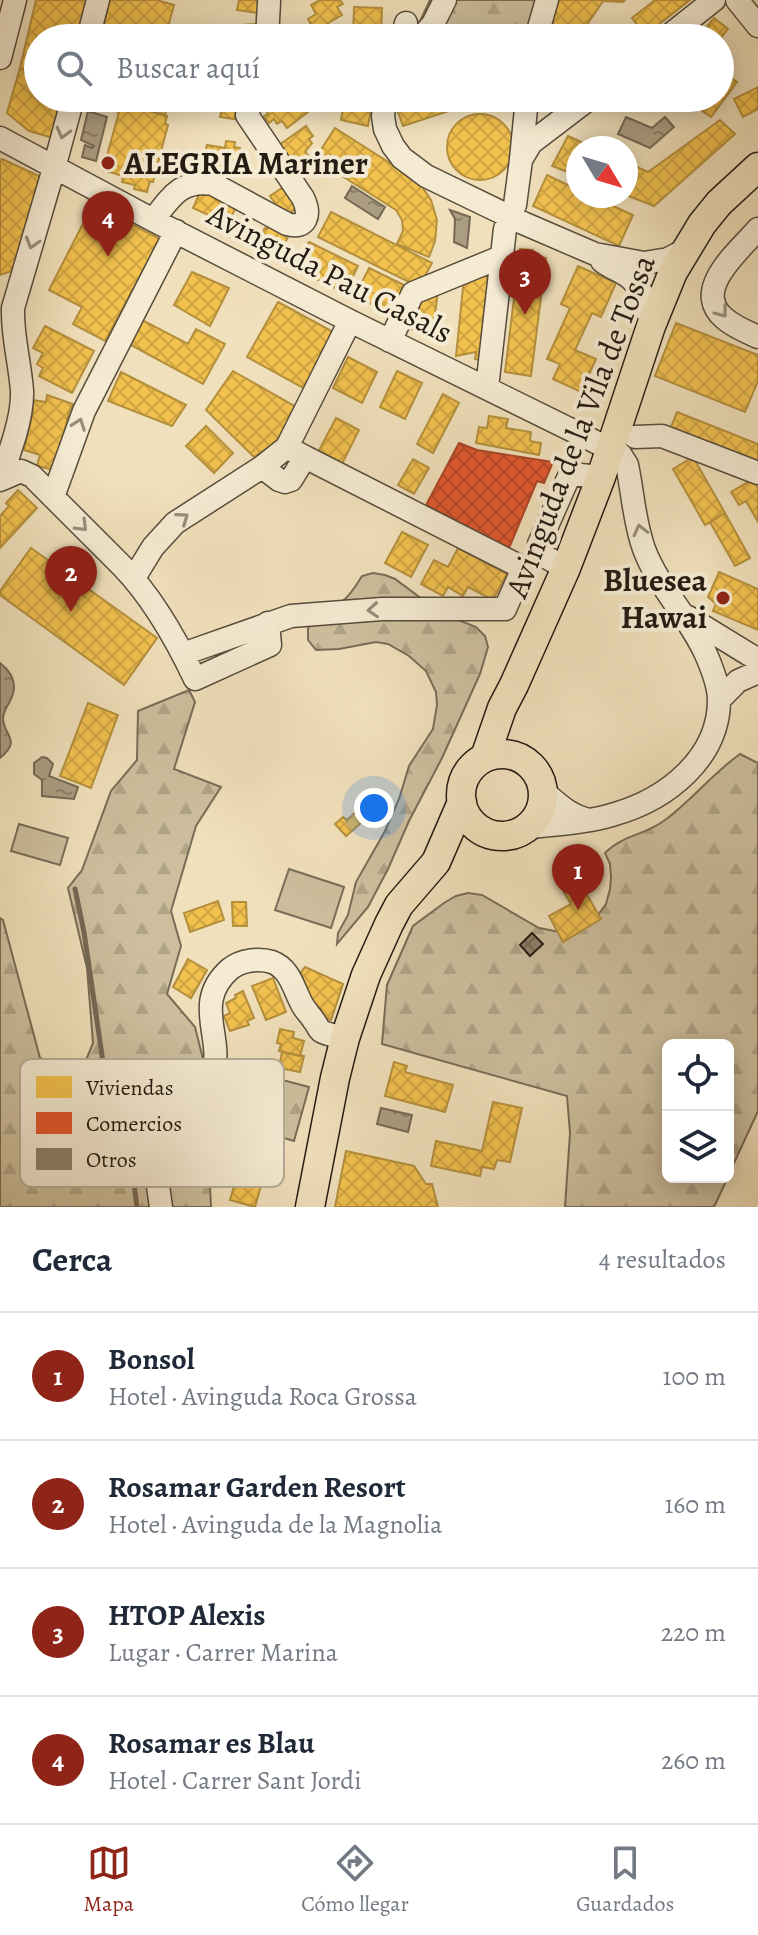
<!DOCTYPE html>
<html lang="es">
<meta charset="utf-8">
<style>
body{margin:0;font-family:Alegreya,serif;background:#f2f2f3;color:#1f2937}
.controls{position:absolute;right:24px;bottom:24px;display:grid;overflow:hidden;border-radius:12px;box-shadow:0 4px 20px #0003}
.controls button{width:72px;height:72px;display:grid;place-items:center;padding:0;border:0;border-bottom:2px solid #e0e1e3;background:#fff;color:#1f2937;font:40px sans-serif}
.compass{position:absolute;left:566px;top:136px;width:72px;height:72px;border-radius:50%;background:#fff;box-shadow:0 4px 20px #0003;rotate:128deg}
.you{position:absolute;left:374px;top:808px;width:28px;height:28px;margin:-20px;border:6px solid #fff;border-radius:50%;background:#1a73e8;box-shadow:0 0 0 12px #1a73e833}
.badge{display:grid;place-items:center;width:52px;height:52px;border-radius:50%;background:#8f2418;color:#fff;font-size:26px;font-weight:700}
.pin{position:absolute;translate:-50% -66px;filter:drop-shadow(0 2px 4px #0008)}
.pin::after{content:'';position:absolute;top:42px;width:28px;height:24px;background:inherit;clip-path:polygon(0 0,100% 0,50% 100%)}
.list{margin:0;padding:0;list-style:none}
h2{display:flex;justify-content:space-between;align-items:center;height:104px;margin:0;padding:0 32px;font-size:34px}
h2 small{font-size:26px;font-weight:400;color:#747a83}
.list li{display:grid;grid-template-columns:52px 1fr auto;gap:24px;align-items:center;box-sizing:border-box;height:128px;padding:0 32px;border-top:2px solid #e0e1e3}
.list b{display:block;font-size:30px;white-space:nowrap}
.list p{margin:0;font-size:26px;white-space:nowrap;color:#747a83}
.list em{font-size:26px;font-style:normal;color:#747a83}
.icon{flex:none;width:44px;height:44px;fill:none;stroke:currentColor;stroke-width:2;stroke-linecap:round;stroke-linejoin:round}
.map{position:relative;flex:none;width:758px;height:1207px;overflow:hidden}
.search{position:absolute;background:#fff;box-shadow:0 4px 20px #0003;left:24px;right:24px;top:24px;height:88px;display:flex;align-items:center;gap:20px;box-sizing:border-box;padding:0 28px;border-radius:44px;color:#747a83;font-size:30px}
.sheet{height:616px;background:#fff}
nav{display:flex;justify-content:space-around;align-items:center;box-sizing:border-box;height:112px;border-top:2px solid #e0e1e3;background:#fff;font-size:22px;color:#747a83}
nav a{display:grid;justify-items:center;gap:4px}
nav .on{color:#8f2418}
.map>svg:first-child{display:block}
.green{fill:#cdbf9e;stroke:#786d58;stroke-width:2}
.forest{fill:url(#forest-firs);stroke:#786d58;stroke-width:2}
.water{fill:url(#water-ripples);stroke:#756956;stroke-width:2}
.homes{fill:url(#homes-cross-hatch);stroke:#b48f3c;stroke-width:2}
.shops{fill:url(#shops-cross-hatch);stroke:#aa4526;stroke-width:2}
.lines{fill:none;stroke-linecap:round;stroke-linejoin:round}
.stream{stroke:#756956;stroke-width:5}
.building{fill:url(#building-cross-hatch);stroke:#241b13;stroke-width:2}
.minor-casing{stroke:#574c3d;stroke-width:25}
.major-casing{stroke:#241b13;stroke-width:31}
.minor{stroke:#f5ebd3;stroke-width:22}
.major{stroke:#f0e0bb;stroke-width:28}
.oneway{stroke:#978d7d}
.poi-dot{fill:#8f2418;stroke:#f5ebd3;stroke-width:3}
.labels{text-anchor:middle;dominant-baseline:central;stroke-width:8;stroke-linejoin:round;paint-order:stroke}
.poi-label{font-size:32px;font-weight:bold;fill:#241b13;stroke:#f5ebd3;text-anchor:start}
.street-label{font-size:32px;fill:#241b13;stroke:#f5ebd3}
.key{fill:#f5ebd3;stroke:#b6ad99;stroke-width:2}
.key-label{font-size:22px;fill:#241b13}
</style>
<div class="map">
<svg width="758" height="1207" viewBox="0 0 758 1207">
<defs>
<pattern id="forest-firs" width="22" height="20" patternUnits="userSpaceOnUse" patternTransform="scale(2)"><rect width="22" height="20" fill="#cdbf9e"/><path d="M5 1l3.5 6h-7zM16 11l3.5 6h-7z" fill="#b0a487"/></pattern>
<pattern id="water-ripples" width="26" height="14" patternUnits="userSpaceOnUse" patternTransform="scale(2)"><rect width="26" height="14" fill="#ab9d82"/><path d="M2 4q2-2 4 0t4 0M15 11q2-2 4 0t4 0" fill="none" stroke="#8b7f69"/></pattern>
<pattern id="homes-cross-hatch" width="8" height="8" patternUnits="userSpaceOnUse" patternTransform="scale(2)"><rect width="8" height="8" fill="#f2c14e"/><path d="M0 0l8 8M0 8l8-8" fill="none" stroke="#cfa543"/></pattern>
<pattern id="shops-cross-hatch" width="8" height="8" patternUnits="userSpaceOnUse" patternTransform="scale(2)"><rect width="8" height="8" fill="#e4572e"/><path d="M0 0l8 8M0 8l8-8" fill="none" stroke="#b94726"/></pattern>
<pattern id="building-cross-hatch" width="8" height="8" patternUnits="userSpaceOnUse" patternTransform="scale(2)"><rect width="8" height="8" fill="#8e816a"/><path d="M0 0l8 8M0 8l8-8" fill="none" stroke="#746956"/></pattern>
</defs>
<rect width="100%" height="100%" fill="#f0e0bb"/>
<filter id="stains"><feTurbulence type="fractalNoise" baseFrequency=".0025" numOctaves="4"/><feColorMatrix values="0 0 0 0 .2 0 0 0 0 .09 0 0 0 0 .02 0 0 0 .5 -.17"/></filter>
<radialGradient id="worn" r=".72"><stop offset=".6" stop-color="#630" stop-opacity="0"/><stop offset="1" stop-color="#630" stop-opacity=".3"/></radialGradient>
<!-- green -->
<path class="green" d="M19,824L68,838L60,865L11,851Z
M289,869L344,887L331,928L275,910Z"/>
<!-- forest -->
<path class="forest" d="M430,0H542L535,23L524,38H487L455,32L414,34Z
M373,573L385,575L395,579L441,613L476,627L485,636L488,647L480,674L442,758L409,821L388,869L368,907L337,944L338,933L348,915L356,882L385,831L399,799L409,766L433,729L437,705L436,692L426,671L409,656L388,644L376,642L339,649L316,650L308,640V629L311,618C341,604 345,604 362,576Z
M189,690L195,702L174,769L221,787L196,826L171,911L181,946L167,994L195,1027L203,1059L309,1087L294,1141L222,1120L172,1108L155,1116L158,1160L210,1186L211,1207H0V918L3,920L40,1058L80,1075L93,1043L87,968L68,888L82,870L111,791L137,760L138,711Z
M740,754L758,763V1111L728,1176V1045H668V1177H728L714,1207H565L570,1133L567,1096L382,1044L387,985L413,926L444,903L456,896L468,893L482,895L539,928L565,933L597,916L606,904L610,889L611,877L610,864L605,853C622,835 646,835 665,820C692,800 713,773 740,754Z"/>
<!-- water -->
<path class="water" d="M88,111L107,117L96,161L82,157L85,145L92,148L94,146L81,140Z
M626,117L652,128L665,117L674,127L650,148L618,134Z
M352,186L385,207L378,219L345,198Z
M450,210L470,217L467,248L454,242L455,219Z
M0,663C13,673 18,686 10,701C7,707 3,712 3,719C4,736 22,740 0,758Z
M42,757L47,758L53,764L49,776L78,787L74,799L42,796V780L34,774V763Z
M381,1108L412,1115L408,1132L377,1124Z"/>
<!-- homes -->
<path class="homes" d="M36,0H90L80,38H38V73L20,68Z
M110,0H157L174,5L165,38H100Z
M239,0H260L258,13L237,10Z
M320,0H340L343,4L337,7L342,15L315,31L308,19L316,14L311,5Z
M558,0H625L623,2L603,1L578,38H570L544,20Z
M655,0H690L645,35L632,18Z
M354,7L382,8L381,38H353Z
M714,18L728,29L720,39L698,38Z
M256,24L257,38H229L228,26Z
M20,68L38,73V98H63L53,138L29,131L7,113Z
M720,70L737,82L711,117L692,104L696,98H720Z
M758,87V109L743,117L734,99Z
M83,98H100L167,116L165,124L168,125L153,182L150,181L147,192L134,189L135,185L122,182L123,176L103,170L119,112L96,106L91,110L81,109Z
M100,98H169L165,115Z
M212,98H236V100L244,102L241,120L220,117L222,108L211,106Z
M272,98H281L285,104L295,98H299L308,112L287,128L282,121L277,124L274,119L269,123L264,116L268,114L262,105Z
M345,98H373L368,126L341,120Z
M400,98H422L453,106L452,110L403,126L398,112Z
M621,98H676L666,111L621,101Z
M447 147a33 33 0 1 1 66 0a33 33 0 1 1-66 0Z
M720,120L735,134L654,206L626,195V162L648,172Z
M306,126L313,136L309,139L312,143L305,152L309,156L301,161L304,166L297,171L279,145Z
M335,128L418,181L431,200L437,220L435,241L429,257L397,244L403,231L402,220L396,210L315,159Z
M568,136L594,148H578V176L552,166Z
M226,141L235,142L234,147L240,148L236,161L227,159L225,173L202,169L207,145L225,148Z
M2,159L39,176L42,183L18,266L11,269L12,271L0,275V160Z
M547,175L578,190V196H591L633,215L619,246L533,206Z
M282,188L299,202L289,216L283,214L270,196Z
M201,190L236,207L228,224L193,208Z
M93,204L160,239L105,341L73,324L82,307L49,290Z
M331,212L432,263L419,287L318,237Z
M269,224L289,235L282,249L287,255L284,261L260,250L264,241L259,238L265,228L267,229Z
M309,242L358,266L345,293L296,269Z
M520,249L533,250L532,257L546,258L531,376L505,372Z
M578,266L616,283L601,317L592,313L575,350L596,359L581,392L553,379L560,364L547,359L570,308L561,304Z
M369,268L408,287L394,315L355,296Z
M493,269L484,360L475,359L476,352L456,356L464,278Z
M192,272L229,288L210,326L174,305Z
M438,291L432,337L405,327L414,302Z
M278,302L335,333L305,389L247,357Z
M142,320L188,344L196,329L225,344L203,384L129,344Z
M676,323L758,355V381L745,412L655,376Z
M45,326L94,351L72,393L39,376L43,368L37,364L43,353L33,348Z
M348,357L377,372L362,403L333,388Z
M233,371L296,407L283,433L274,444L254,457L206,410Z
M397,371L422,383L405,419L380,407Z
M121,372L186,405L172,426L108,401Z
M443,394L459,403L433,453L417,444Z
M47,395L73,404L69,412L55,470L37,466L40,455L24,450L33,412L32,400L46,402Z
M677,412L758,444V466L669,432Z
M489,416L508,419L506,428L531,432L530,441L541,443L539,455L476,443L479,427L487,428Z
M336,418L359,430L341,466L317,454Z
M206,426L233,453L214,473L186,446Z
M693,457L725,513L705,525L673,469Z
M413,459L429,468L414,494L398,485Z
M753,479L758,488V522L746,501L739,505L731,492Z
M18,490L37,508L0,548V516L9,506L6,503Z
M725,513L750,558L735,566L710,522Z
M402,532L428,545L411,577L385,563Z
M31,548L157,638L124,685L0,595V591Z
M458,548L507,574L493,600L468,587L463,596L448,587L443,596L421,584L434,560L448,567Z
M719,572L758,589V630L713,611L716,604L708,597Z
M88,703L118,715L91,788L60,776Z
M360,808L368,817L346,836L335,824L343,817L347,820Z
M574,872L601,919L563,942L549,916L571,904L558,882Z
M218,901L224,920L190,932L184,913Z
M232,902H246L247,926H233Z
M188,959L207,970L191,998L173,987Z
M305,967L343,984L331,1020L318,1017L321,1009L308,1004L297,978Z
M273,978L286,1012L266,1020L252,986Z
M243,991L254,1018L247,1021L249,1025L230,1031L224,1016L230,1013L226,1003L236,998L235,995Z
M280,1029L294,1032L293,1038L304,1041L300,1056L279,1051L281,1044L277,1043Z
M282,1052L304,1056L300,1072L279,1068Z
M394,1062L407,1066L405,1072L453,1085L445,1112L385,1096Z
M493,1102L522,1108L510,1162L497,1160L494,1169L482,1167L480,1176L431,1166L436,1141L482,1151Z
M237,1148L269,1157L255,1207L230,1200L234,1186L227,1185Z
M346,1151L414,1166L426,1184H432L438,1207H335Z"/>
<!-- shops -->
<path class="shops" d="M459,443L477,450L553,462L544,483L537,481L509,548L426,505Z"/>
<g class="lines">
<!-- stream -->
<path class="stream" d="M75,889L84,932L104,1069L124,1105L137,1207"/>
</g>
<!-- building -->
<path class="building" d="M532,933L543,944L530,956L520,945Z"/>
<g class="lines">
<defs>
<path id="minor" d="M737,0L758,26
M88,38L98,0
M267,38L269,2
M402,38L406,23
M421,38L433,24L445,0
M536,38L547,0
M666,38L714,0
M0,58L15,0
M385,98L383,116L385,129L393,146L402,158L426,176L523,223L595,254L644,263L668,259L685,250
M0,138L153,220L350,321L620,454L627,465C633,493 634,522 644,549C659,589 692,620 708,659C713,671 719,688 719,700C719,758 667,799 615,814C587,823 555,824 525,828
M521,159L527,98
M153,220C171,197 181,179 213,184L287,224C307,230 311,214 303,198L247,115L253,98
M758,229C739,251 691,290 724,318C734,327 747,332 758,337
M602,261C610,268 622,271 630,278C645,291 648,308 651,326
M390,341L413,293L501,257
M487,388L505,229L515,205L521,160L531,143L590,98
M635,437L662,436L758,473
M262,467L279,480L285,482L291,480L305,457L292,450
M0,477C10,454 23,416 22,391C20,363 12,336 13,308L54,168L73,98
M0,480L21,471L32,476L122,566C151,596 177,641 195,679L270,645L268,623
M53,497L84,411L176,231
M566,568L542,555L539,544L570,474L601,477
M134,578L153,547L175,523L262,467L287,447L350,321
M688,617L758,660
M183,654L291,616L382,609H505L523,568L305,457
M720,699L738,681L758,672
M543,791C558,804 570,816 590,820
M161,1207L153,1151L148,1134L146,1112C167,1105 199,1100 210,1079C229,1042 189,1005 230,969C241,960 259,958 272,962C291,969 294,991 303,1006C306,1011 311,1016 314,1021C317,1024 318,1029 321,1031C327,1035 339,1036 345,1038"/>
<path id="major" d="M461 795a41 41 0 1 1 82 0a41 41 0 1 1-82 0Z
M485,757L502,708L514,685L566,568L601,477L651,326L673,272L702,224L719,203L758,167
M310,1207L335,1078L345,1038L366,975L389,924L399,905L436,862L462,802"/>
</defs>
<!-- minor casing -->
<use href="#minor" class="minor-casing"/>
<!-- major casing -->
<use href="#major" class="major-casing"/>
<!-- minor -->
<use href="#minor" class="minor"/>
<!-- major -->
<use href="#major" class="major"/>
</g>
<!-- one-way arrows -->
<defs><path id="oneway-chevron" d="M-2-3.5L2.5 0L-2 3.5" fill="none" stroke-width="1.6" stroke-linecap="round" stroke-linejoin="round" transform="scale(2)"/></defs>
<g class="oneway">
<use href="#oneway-chevron" transform="translate(63 133) rotate(105)"/>
<use href="#oneway-chevron" transform="translate(32 243) rotate(107)"/>
<use href="#oneway-chevron" transform="translate(722 312) rotate(53)"/>
<use href="#oneway-chevron" transform="translate(79 424) rotate(-70)"/>
<use href="#oneway-chevron" transform="translate(183 518) rotate(-35)"/>
<use href="#oneway-chevron" transform="translate(82 526) rotate(45)"/>
<use href="#oneway-chevron" transform="translate(640 530) rotate(-104)"/>
<use href="#oneway-chevron" transform="translate(373 610) rotate(176)"/>
</g>
<!-- markers -->
<g class="poi-dot">
<circle cx="108" cy="163" r="8"/>
<circle cx="723" cy="598" r="8"/>
</g>
<g class="labels">
<!-- poi labels -->
<g class="poi-label">
<text x="124" y="163">ALEGRIA Mariner</text>
<text x="707" y="580" text-anchor="end">Bluesea<tspan x="707" dy="37">Hawai</tspan></text>
</g>
<!-- street labels -->
<g class="street-label">
<text transform="translate(330 273) rotate(27)">Avinguda Pau Casals</text>
<text transform="translate(580 426) rotate(-69)">Avinguda de la Vila de Tossa</text>
</g>
</g>
<!-- legend -->
<rect x="20" y="1059" width="264" height="128" rx="12" class="key"/>
<rect x="36" y="1076" width="36" height="22" fill="#f2c14e"/>
<rect x="36" y="1112" width="36" height="22" fill="#e4572e"/>
<rect x="36" y="1148" width="36" height="22" fill="#8e816a"/>
<g class="key-label">
<text x="86" y="1095">Viviendas</text>
<text x="86" y="1131">Comercios</text>
<text x="86" y="1167">Otros</text>
</g>
<rect width="100%" height="100%" filter="url(#stains)"/>
<rect width="100%" height="100%" fill="url(#worn)"/>
</svg>
<div class="controls">
<button><svg class="icon" aria-label="locate" viewBox="0 0 24 24"><circle cx="12" cy="12" r="6"/><path d="M12 2v4M12 18v4M2 12h4M18 12h4"/></svg></button>
<button><svg class="icon" aria-label="layers" viewBox="0 0 24 24"><path d="M12 4l9 5-9 5-9-5zM3 14l9 5 9-5"/></svg></button>
</div>
<svg class="compass" viewBox="-18 -18 36 36"><path d="M0-13l5 13h-10z" fill="#e53935"/><path d="M0 13l5-13h-10z" fill="#747a83"/></svg>
<div class="you"></div>
<div class="pin badge" style="left:578px;top:910px">1</div>
<div class="pin badge" style="left:71px;top:612px">2</div>
<div class="pin badge" style="left:525px;top:315px">3</div>
<div class="pin badge" style="left:108px;top:257px">4</div>
<div class="search"><svg class="icon" aria-label="search" viewBox="0 0 24 24"><circle cx="10" cy="10" r="6"/><path d="M15 15l6 6"/></svg>Buscar aquí</div>
</div>
<section class="sheet">
<h2>Cerca<small>4 resultados</small></h2>
<ul class="list">
<li><span class="badge">1</span><div><b>Bonsol</b><p>Hotel · Avinguda Roca Grossa</p></div><em>100 m</em></li>
<li><span class="badge">2</span><div><b>Rosamar Garden Resort</b><p>Hotel · Avinguda de la Magnolia</p></div><em>160 m</em></li>
<li><span class="badge">3</span><div><b>HTOP Alexis</b><p>Lugar · Carrer Marina</p></div><em>220 m</em></li>
<li><span class="badge">4</span><div><b>Rosamar es Blau</b><p>Hotel · Carrer Sant Jordi</p></div><em>260 m</em></li>
</ul>
</section>
<nav>
<a class="on"><svg class="icon" aria-label="map" viewBox="0 0 24 24"><path d="M3 6l6-2 6 2 6-2v14l-6 2-6-2-6 2zM9 4v14M15 6v14"/></svg>Mapa</a>
<a><svg class="icon" aria-label="directions" viewBox="0 0 24 24"><path d="M12 3l9 9-9 9-9-9zM9 14v-3h6M13 9l2 2-2 2"/></svg>Cómo llegar</a>
<a><svg class="icon" aria-label="saved" viewBox="0 0 24 24"><path d="M7 4h10v16l-5-4-5 4z"/></svg>Guardados</a>
</nav>
